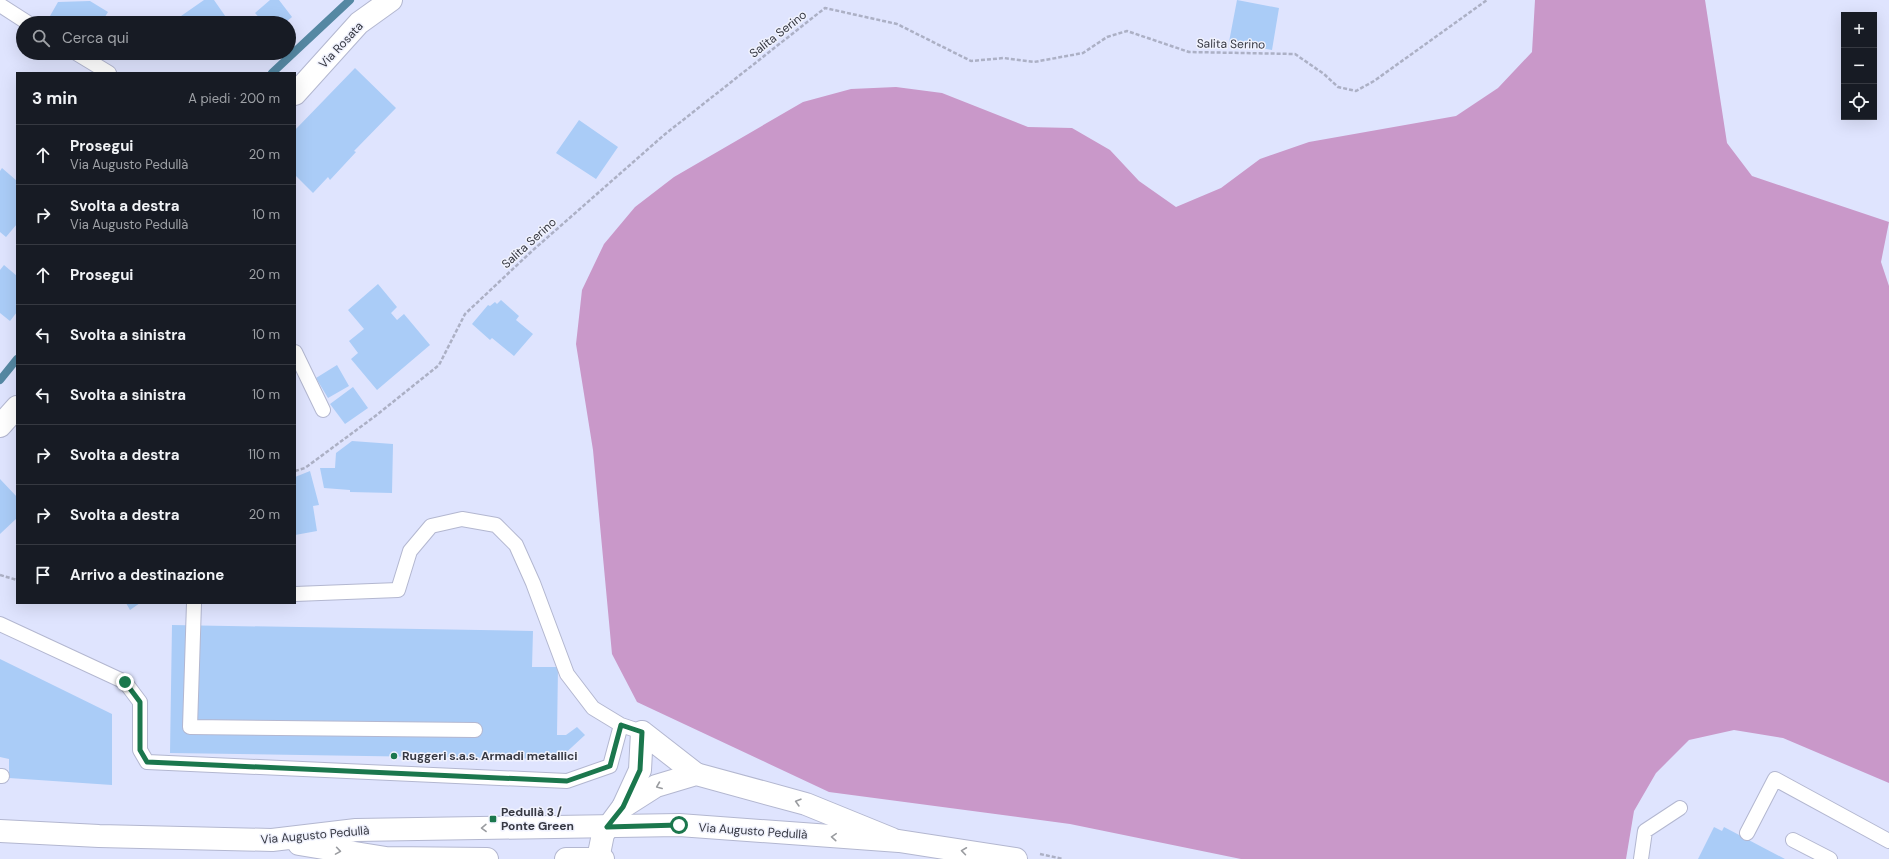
<!DOCTYPE html>
<html lang="it">
<meta charset="utf-8">
<style>
body{margin:0;font-family:"DM Sans",sans-serif;background:#242831;color:#f1f3f6}
.controls{position:absolute;right:12px;top:12px;display:grid;overflow:hidden;border-radius:0px;box-shadow:0 4px 16px #0002}
.controls button{width:36px;height:36px;display:grid;place-items:center;padding:0;border:0;border-bottom:1px solid #363941;background:#171b24;color:#f1f3f6;font:20px sans-serif}
.stop{position:absolute;width:12px;height:12px;margin:-9px;border:3px solid #1b774d;border-radius:50%;background:#fff}
.stop.end{background:#1b774d;border-color:#fff;box-shadow:0 1px 4px #0008}
.list{margin:0;padding:0;list-style:none}
h2{display:flex;justify-content:space-between;align-items:center;height:52px;margin:0;padding:0 16px;font-size:17px}
h2 small{font-size:13px;font-weight:400;color:#9ea1a6}
.list li{display:grid;grid-template-columns:26px 1fr auto;gap:12px;align-items:center;box-sizing:border-box;height:60px;padding:0 16px;border-top:1px solid #363941}
.list b{display:block;font-size:15px;white-space:nowrap}
.list p{margin:0;font-size:13px;white-space:nowrap;color:#9ea1a6}
.list em{font-size:13px;font-style:normal;color:#9ea1a6}
.icon{flex:none;width:22px;height:22px;fill:none;stroke:currentColor;stroke-width:2;stroke-linecap:round;stroke-linejoin:round}
.map{position:relative;flex:none;width:1889px;height:859px;overflow:hidden}
.search{position:absolute;background:#171b24;box-shadow:0 4px 16px #0002;left:16px;top:16px;width:280px;height:44px;display:flex;align-items:center;gap:10px;box-sizing:border-box;padding:0 14px;border-radius:22px;color:#9ea1a6;font-size:15px}
.panel{position:absolute;background:#171b24;box-shadow:0 4px 16px #0002;left:16px;top:72px;width:280px;height:532px;border-radius:0px}
.map>svg:first-child{display:block}
.forest{fill:#c998c9}
.lines{fill:none;stroke-linecap:round;stroke-linejoin:round}
.stream{stroke:#5588a3;stroke-width:8}
.building{fill:#aaccf7}
.lane-casing{stroke:#b3b7d0;stroke-width:16}
.street-casing{stroke:#b3b7d0;stroke-width:24}
.secondary-casing{stroke:#b3b7d0;stroke-width:24}
.primary-casing{stroke:#b3b7d0;stroke-width:24}
.path{stroke:#acb0c5;stroke-width:2.5;stroke-dasharray:4 2;stroke-linecap:butt}
.lane{stroke:#fff;stroke-width:14}
.street{stroke:#fff;stroke-width:22}
.secondary{stroke:#fff;stroke-width:22}
.primary{stroke:#fff;stroke-width:22}
.oneway{stroke:#9a9ca0}
.route{stroke:#1b774d;stroke-width:5}
.poi-dot{fill:#1b774d;stroke:#f0f2fd;stroke-width:1.5}
.labels{text-anchor:middle;dominant-baseline:central;stroke-width:3;stroke-linejoin:round;paint-order:stroke}
.street-label{font-size:12px;fill:#363842;stroke:#f0f2fd}
.poi-label{font-size:12px;font-weight:bold;fill:#363842;stroke:#f0f2fd;text-anchor:start}
</style>
<div class="map">
<svg width="1889" height="859" viewBox="0 0 1889 859">
<rect width="100%" height="100%" fill="#dfe4fe"/>
<!-- forest -->
<path class="forest" d="M1535,0H1705L1727,143L1752,176L1889,222L1881,262L1889,286V783L1783,738L1734,730L1689,740L1656,773L1634,811L1626,859H1241L1070,824L829,792L637,702L612,654L593,450L576,344L582,290L604,244L635,207L674,177L803,102L851,89L896,87L942,93L1028,127L1072,128L1110,150L1139,181L1176,207L1221,188L1260,159L1309,142L1456,116L1498,88L1532,52Z"/>
<g class="lines">
<!-- stream -->
<path class="stream" d="M272,73L350,0
M0,380L17,359"/>
</g>
<!-- building -->
<path class="building" d="M204,0H214L230,23H171Z
M270,0H279L292,17L285,23H264L255,13Z
M1237,0L1279,8L1272,50L1229,42Z
M90,1L108,12L101,23H62L50,16L58,2Z
M355,68L396,108L354,151L356,152L330,180L328,177L313,193L295,175V130Z
M579,120L618,147L596,179L556,153Z
M2,168L17,181V224L6,237L0,232V171Z
M4,265L17,276V312L10,321L0,313V270Z
M378,284L397,307L391,313L397,320L404,314L430,345L377,390L351,359L358,353L349,341L364,329L348,310Z
M501,300L519,316L516,320L533,334L514,356L492,338L490,340L472,324L488,305L490,306L495,302L497,304Z
M337,365L349,386L328,398L316,378Z
M353,387L368,408L345,424L330,404Z
M352,441L393,444L392,493L350,492V490L324,488L320,468H335L336,453Z
M310,471L319,505L313,506L317,531L295,535V477Z
M0,479L17,497V518L0,534Z
M126,603H140L130,610Z
M172,625L533,631L532,667H558L557,735H566L577,727L585,735L559,759L170,753Z
M0,659L112,714V785L9,778V759L0,757Z
M1714,827L1722,831L1724,827L1785,859H1698Z"/>
<g class="lines">
<defs>
<path id="lane" d="M0,5L28,23
M76,53L109,73
M295,352L323,410
M295,594L398,590L410,551L431,526L462,519L496,525L516,545L533,583L567,674L593,708L621,725L642,732
M194,603L190,727L475,730
M0,624L125,682L140,702V750L147,762L567,781L610,766L621,725
M0,776H2
M1747,833L1775,779L1889,841
M1793,840L1830,859
M1641,859L1645,831L1680,808"/>
<path id="street" d="M295,94L359,23L391,0
M0,426L17,407
M642,732L696,774
M623,807L640,770L642,732"/>
<path id="secondary" d="M598,859L603,834L623,807L656,786L696,774L806,804L892,839"/>
<path id="primary" d="M0,831L99,836L272,840L356,830L679,825L899,841L1016,859
M299,844L386,858L487,859
M566,859H603"/>
</defs>
<!-- lane casing -->
<use href="#lane" class="lane-casing"/>
<!-- street casing -->
<use href="#street" class="street-casing"/>
<!-- secondary casing -->
<use href="#secondary" class="secondary-casing"/>
<!-- primary casing -->
<use href="#primary" class="primary-casing"/>
<!-- path -->
<path class="path" d="M295,471L305,468L374,417L439,365L465,314L532,251L664,135L825,8L897,24L971,61L1004,58L1034,62L1083,53L1107,37L1127,31L1189,52L1295,54L1324,74L1338,87L1356,91L1374,81L1487,0
M0,575L17,580
M1040,854L1063,859"/>
<!-- lane -->
<use href="#lane" class="lane"/>
<!-- street -->
<use href="#street" class="street"/>
<!-- secondary -->
<use href="#secondary" class="secondary"/>
<!-- primary -->
<use href="#primary" class="primary"/>
</g>
<!-- one-way arrows -->
<defs><path id="oneway-chevron" d="M-2-3.5L2.5 0L-2 3.5" fill="none" stroke-width="1.6" stroke-linecap="round" stroke-linejoin="round"/></defs>
<g class="oneway">
<use href="#oneway-chevron" transform="translate(659 786) rotate(158)"/>
<use href="#oneway-chevron" transform="translate(798 802) rotate(-164)"/>
<use href="#oneway-chevron" transform="translate(484 828) rotate(179)"/>
<use href="#oneway-chevron" transform="translate(834 837) rotate(-176)"/>
<use href="#oneway-chevron" transform="translate(338 851) rotate(9)"/>
<use href="#oneway-chevron" transform="translate(964 851) rotate(-172)"/>
</g>
<g class="lines">
<!-- route -->
<path class="route" d="M125,682L140,702V750L147,762L567,781L610,766L621,725L642,732L640,770L623,807L607,827L679,825"/>
</g>
<!-- markers -->
<g class="poi-dot">
<circle cx="394" cy="756" r="4"/>
<rect x="489" y="815" width="8" height="8" rx="2"/>
</g>
<g class="labels">
<!-- street labels -->
<g class="street-label">
<text transform="translate(778 34) rotate(-38)">Salita Serino</text>
<text transform="translate(1231 44) rotate(1)">Salita Serino</text>
<text transform="translate(341 45) rotate(-47)">Via Rosata</text>
<text transform="translate(529 243) rotate(-42)">Salita Serino</text>
<text transform="translate(753 831) rotate(4)">Via Augusto Pedullà</text>
<text transform="translate(315 835) rotate(-5)">Via Augusto Pedullà</text>
</g>
<!-- poi labels -->
<g class="poi-label">
<text x="402" y="756">Ruggeri s.a.s. Armadi metallici</text>
<text x="501" y="812">Pedullà 3 /<tspan x="501" dy="14">Ponte Green</tspan></text>
</g>
</g>
</svg>
<div class="controls">
<button>+</button>
<button>−</button>
<button><svg class="icon" aria-label="locate" viewBox="0 0 24 24"><circle cx="12" cy="12" r="6"/><path d="M12 2v4M12 18v4M2 12h4M18 12h4"/></svg></button>
</div>
<div class="stop" style="left:679px;top:825px"></div>
<div class="stop end" style="left:125px;top:682px"></div>
<div class="search"><svg class="icon" aria-label="search" viewBox="0 0 24 24"><circle cx="10" cy="10" r="6"/><path d="M15 15l6 6"/></svg>Cerca qui</div>
<section class="panel">
<h2>3 min<small>A piedi · 200 m</small></h2>
<ul class="list">
<li><svg class="icon" aria-label="ahead" viewBox="0 0 24 24"><path d="M12 20V5M6 11l6-6 6 6"/></svg><div><b>Prosegui</b><p>Via Augusto Pedullà</p></div><em>20 m</em></li>
<li><svg class="icon" aria-label="right" viewBox="0 0 24 24"><path d="M7 20v-9h11M14 6l5 5-5 5"/></svg><div><b>Svolta a destra</b><p>Via Augusto Pedullà</p></div><em>10 m</em></li>
<li><svg class="icon" aria-label="ahead" viewBox="0 0 24 24"><path d="M12 20V5M6 11l6-6 6 6"/></svg><div><b>Prosegui</b></div><em>20 m</em></li>
<li><svg class="icon" aria-label="left" viewBox="0 0 24 24"><path d="M17 20v-9H6M10 6l-5 5 5 5"/></svg><div><b>Svolta a sinistra</b></div><em>10 m</em></li>
<li><svg class="icon" aria-label="left" viewBox="0 0 24 24"><path d="M17 20v-9H6M10 6l-5 5 5 5"/></svg><div><b>Svolta a sinistra</b></div><em>10 m</em></li>
<li><svg class="icon" aria-label="right" viewBox="0 0 24 24"><path d="M7 20v-9h11M14 6l5 5-5 5"/></svg><div><b>Svolta a destra</b></div><em>110 m</em></li>
<li><svg class="icon" aria-label="right" viewBox="0 0 24 24"><path d="M7 20v-9h11M14 6l5 5-5 5"/></svg><div><b>Svolta a destra</b></div><em>20 m</em></li>
<li><svg class="icon" aria-label="arrive" viewBox="0 0 24 24"><path d="M6 21V4h12l-3 4 3 4H6"/></svg><div><b>Arrivo a destinazione</b></div></li>
</ul>
</section>
</div>
